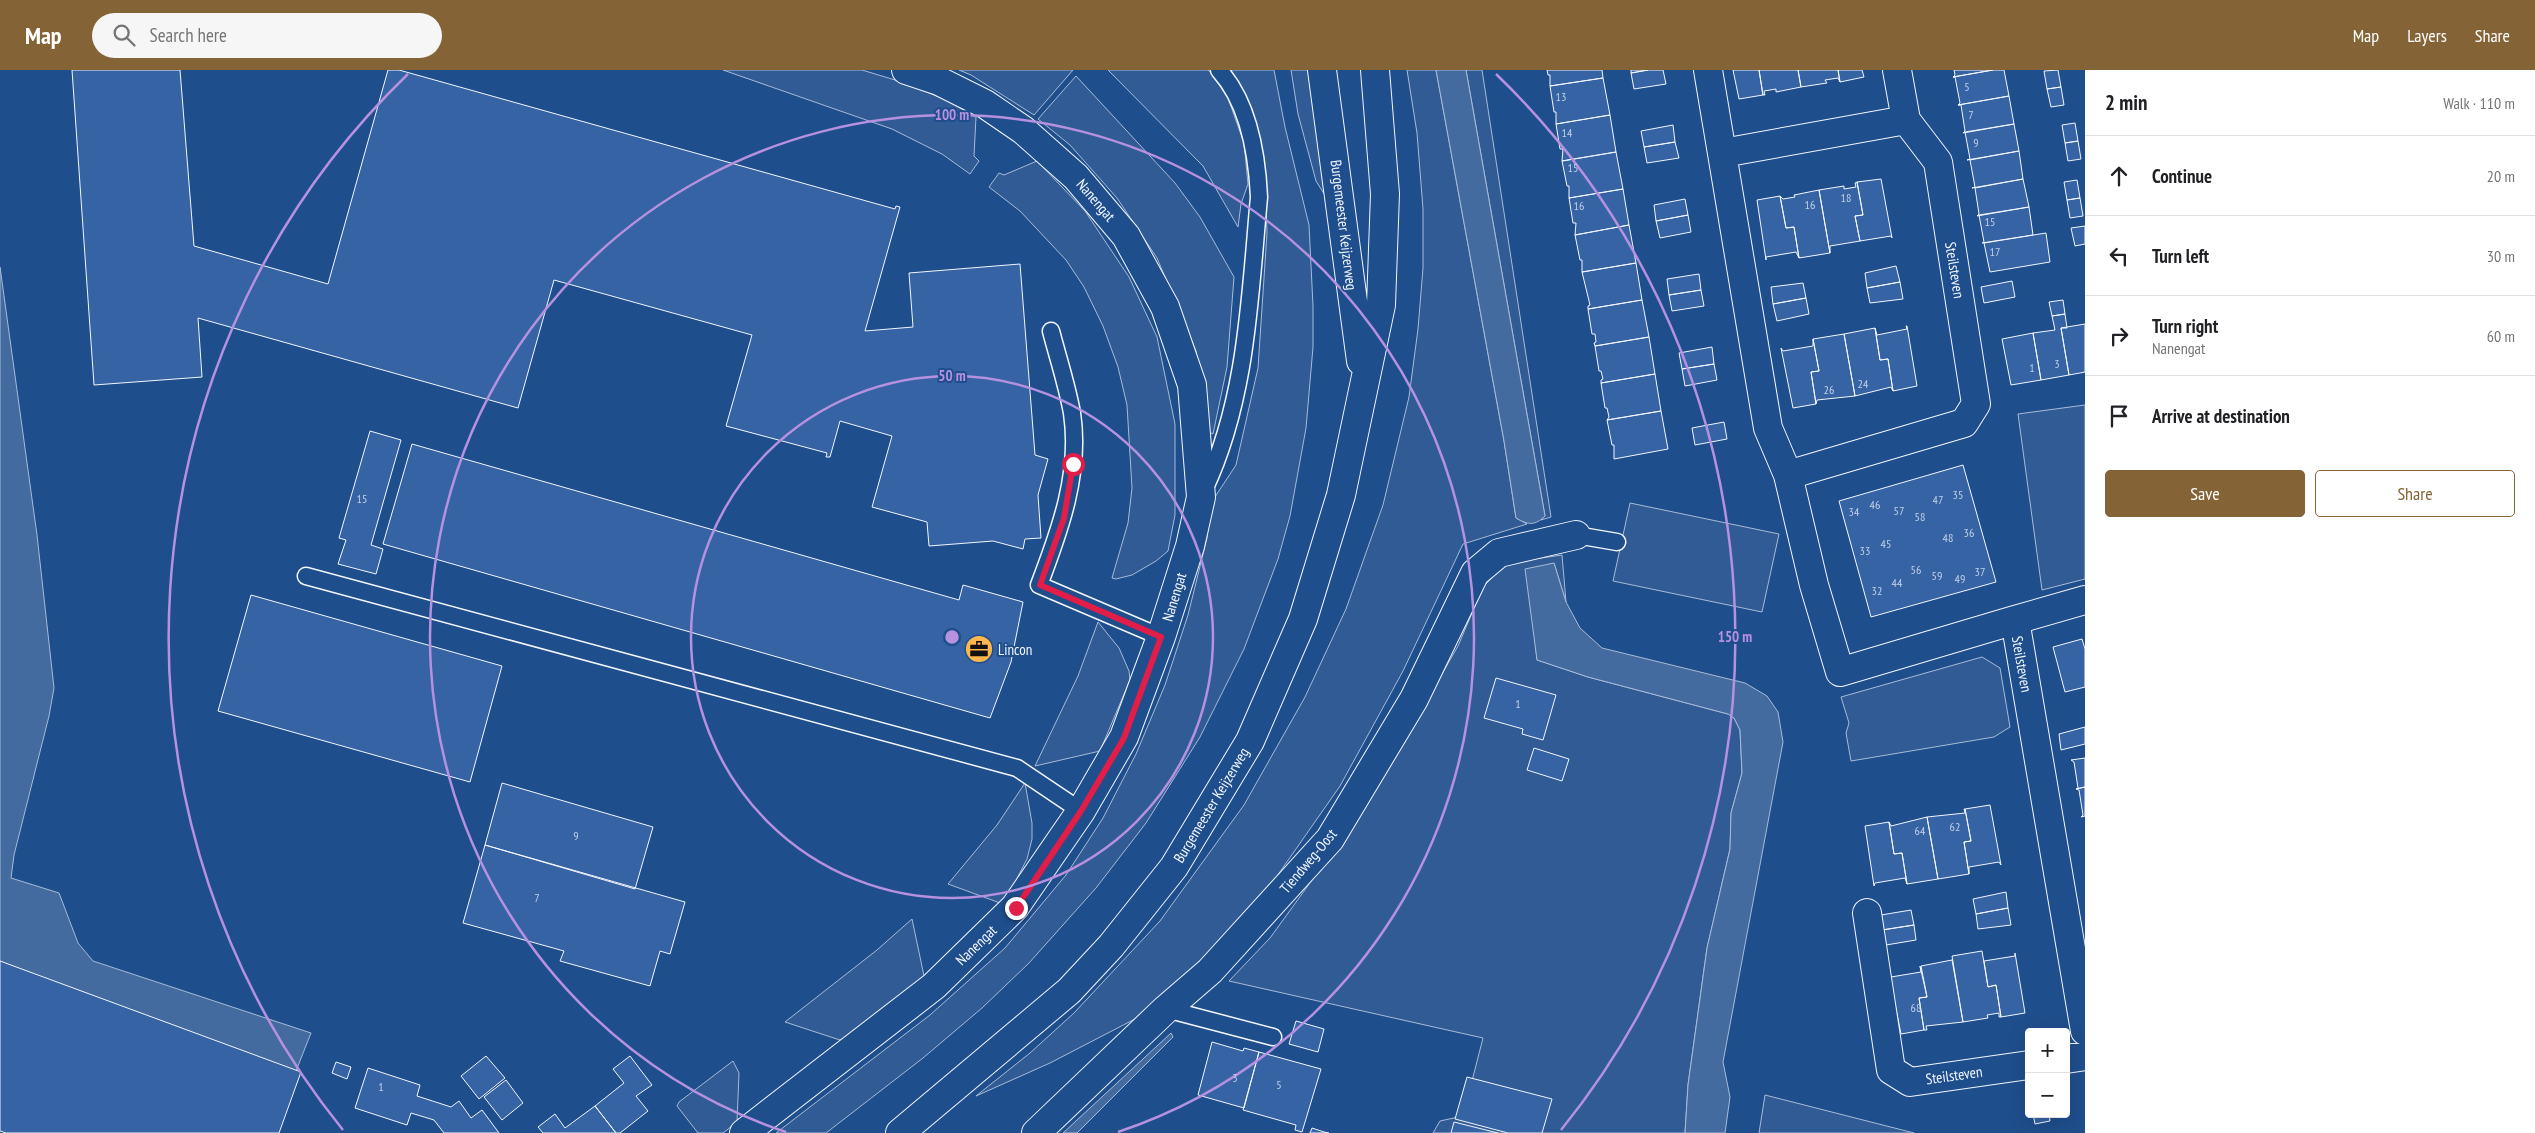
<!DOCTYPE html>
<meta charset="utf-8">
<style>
body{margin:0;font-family:"PT Sans Narrow",sans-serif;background:#f6f6f6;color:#202124}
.controls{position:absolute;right:15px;bottom:15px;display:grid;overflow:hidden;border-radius:5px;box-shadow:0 5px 20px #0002}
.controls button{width:45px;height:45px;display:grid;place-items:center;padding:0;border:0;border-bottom:1px solid #e0e0e0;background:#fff;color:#202124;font:25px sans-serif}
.stop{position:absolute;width:15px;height:15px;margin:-11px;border:4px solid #e11d48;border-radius:50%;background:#fff}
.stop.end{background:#e11d48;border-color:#fff;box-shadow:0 1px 5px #0008}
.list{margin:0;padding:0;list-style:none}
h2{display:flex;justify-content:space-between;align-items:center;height:65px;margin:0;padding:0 20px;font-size:21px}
h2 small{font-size:16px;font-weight:400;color:#757577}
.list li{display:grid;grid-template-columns:32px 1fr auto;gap:15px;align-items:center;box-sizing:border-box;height:80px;padding:0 20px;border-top:1px solid #e0e0e0}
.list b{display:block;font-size:19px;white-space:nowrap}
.list p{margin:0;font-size:16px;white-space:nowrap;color:#757577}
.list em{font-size:16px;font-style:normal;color:#757577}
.actions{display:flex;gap:10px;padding:15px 20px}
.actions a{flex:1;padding:11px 0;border:1px solid #846436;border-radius:5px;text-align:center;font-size:18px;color:#846436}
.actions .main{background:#846436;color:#fff}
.icon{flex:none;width:28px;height:28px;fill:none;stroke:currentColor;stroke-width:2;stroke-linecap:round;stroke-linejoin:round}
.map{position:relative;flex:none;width:2085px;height:1063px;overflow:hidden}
header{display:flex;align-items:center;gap:30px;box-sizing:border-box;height:70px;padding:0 25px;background:#846436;color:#fff}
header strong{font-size:24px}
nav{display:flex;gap:28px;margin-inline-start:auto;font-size:18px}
.search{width:350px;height:45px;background:#f6f6f6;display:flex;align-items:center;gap:12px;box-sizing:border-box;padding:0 18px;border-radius:28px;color:#757577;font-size:19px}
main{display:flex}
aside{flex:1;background:#fff}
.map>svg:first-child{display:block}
.built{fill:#305b95;stroke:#a8bbd7}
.water{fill:#446ba0;stroke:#a8bbd7}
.building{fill:#3563a3;stroke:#f2f6ff}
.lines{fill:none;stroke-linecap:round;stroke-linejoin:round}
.lane-casing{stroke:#f2f6ff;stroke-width:19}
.street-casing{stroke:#f2f6ff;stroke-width:30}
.secondary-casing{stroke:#f2f6ff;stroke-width:30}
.lane{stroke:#1f4e8c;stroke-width:16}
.street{stroke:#1f4e8c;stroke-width:28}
.secondary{stroke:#1f4e8c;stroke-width:28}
.route{stroke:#e11d48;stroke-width:6}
.ring{fill:none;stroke:#b691df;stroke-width:2.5}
.labels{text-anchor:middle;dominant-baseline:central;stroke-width:4;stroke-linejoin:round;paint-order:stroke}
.number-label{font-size:12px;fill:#c3d1e8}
.street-label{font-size:15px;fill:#f2f6ff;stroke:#1f4e8c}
.poi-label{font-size:15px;fill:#f2f6ff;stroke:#1f4e8c;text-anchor:start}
.centre{fill:#b691df;stroke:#1f4e8c;stroke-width:2.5}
.ring-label{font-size:15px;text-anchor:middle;font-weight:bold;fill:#b691df;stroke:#1f4e8c;stroke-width:4;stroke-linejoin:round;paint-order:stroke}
</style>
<header>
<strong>Map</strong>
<div class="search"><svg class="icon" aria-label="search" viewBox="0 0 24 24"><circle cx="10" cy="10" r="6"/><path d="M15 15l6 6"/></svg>Search here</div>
<nav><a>Map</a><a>Layers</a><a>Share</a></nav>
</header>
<main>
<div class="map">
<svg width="2085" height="1063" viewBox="0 0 2085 1063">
<rect width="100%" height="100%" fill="#1f4e8c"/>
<!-- built -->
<path class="built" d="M723,0H862L905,13L946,30L976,47L974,86L979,91L970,104L942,84L892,59Z
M959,0H1073L1034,45L971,5Z
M1108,0H1208L1211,3L1228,28L1244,73L1248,114L1241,134L1238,157L1203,96Z
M1229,0H1274L1285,57L1309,155L1313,236V277L1306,358L1290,446L1278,489L1244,579L1200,667L1146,753L1096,818L1029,893L982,938L923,988L826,1063H776L930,945L1005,878L1066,805L1103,748L1136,684L1165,615L1188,545L1207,468L1211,433L1236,395L1258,298L1267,163L1265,104L1254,47Z
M1291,0H1312L1333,138L1316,111L1298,44Z
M1407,0H1436L1504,371L1516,448L1527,454L1463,474L1403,601L1340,716L1247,849L1158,937L1050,993L976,1026L1030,983L1074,943L1160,851L1244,735L1305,627L1346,539L1383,435L1409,327L1418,259L1423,198V139L1417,63Z
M1466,0H1482L1551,447L1541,450L1545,446Z
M1076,6L1175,113L1200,147L1234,207L1227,297L1213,364L1209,362L1196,281L1157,188L1117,128L1070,75L1038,49Z
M1037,91L1085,141L1129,207L1157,267L1175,354V445L1168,481L1156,491L1132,505L1116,509L1112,508L1128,453L1132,418L1127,335L1118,297L1103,256L1084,217L1066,190L1020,141L989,117L999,103L1004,105Z
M2085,335V509L2042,520L2018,344Z
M1630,433L1779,464L1762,542L1613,511Z
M1562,485L1566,532L1554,493L1533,551L1537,590L1588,607L1728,644L1734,648L1740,660L1742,703L1731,743L1730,779L1707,878L1688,1015L1685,1063H1433L1440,1051L1463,1046L1483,968L1229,911L1270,868L1352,755L1387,700L1458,576L1483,517L1506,493Z
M1098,552L1119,578L1129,601L1130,610L1100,681L1035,696L1078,606Z
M1982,587L2000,598L2010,657L1994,667L1851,691L1846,663L1849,653L1841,627Z
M1025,713L1032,753V769L1027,789L1010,822L1000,833L948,814L997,755Z
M912,849L924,906L843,971L785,952L877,880Z
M733,991L739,1003L737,1052L723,1063H698L677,1036L679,1032Z
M1765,1025L1914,1063H1759Z"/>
<!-- water -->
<path class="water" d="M1436,0H1466L1545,446C1535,456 1528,455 1516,448L1504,371Z
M0,197L37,465L54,618L49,646L14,785L11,808L59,823L78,873L93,891L311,963L294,1006L0,896Z
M1554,493L1566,532L1580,558L1602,578L1745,613L1767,626L1778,642L1783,672L1723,992L1730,1027L1725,1063H1685L1688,1015L1707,878L1730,779L1731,743L1742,703L1740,660L1734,648L1728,644L1588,607L1537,590L1525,499Z
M1171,963L1173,967L1077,1063H1063Z"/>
<!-- building -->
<path class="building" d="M72,0H180L194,176L328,214L388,0H399L895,139L896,136L900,137L865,261L913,257L909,203L1020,194L1035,385L1048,389L1038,425L1041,468L1025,469L1023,479L993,471L929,476L927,452L872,437L892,366L840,351L830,387H826L827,383L726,356L752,265L554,210L518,338L198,248L202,307L94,315Z
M1547,0H1602L1603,8L1550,16V5H1548Z
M1631,0H1648L1631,3Z
M1648,0H1663L1666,14L1634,19L1631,3Z
M1733,0H1759L1763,25L1739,29Z
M1759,0H1798L1801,17L1776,22V19L1764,21L1765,25H1763Z
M1798,0H1838L1840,12L1838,8L1825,10L1827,13L1801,17Z
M1838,0H1862L1864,7L1840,12Z
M1954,0H1993L1953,7L1955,5Z
M1993,0H2004L2009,26L1958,35L1960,33L1955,7H1953Z
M2058,0L2061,17L2047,19L2044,1Z
M1603,8L1610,45L1556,54V42H1554L1550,16Z
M2061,17L2064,35L2051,37L2047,19Z
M2009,26L2014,54L1963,63L1965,61L1961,35H1958Z
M1610,45L1616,82L1562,91L1563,79H1560L1556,54Z
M2075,53L2078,71L2065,73L2062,55Z
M2014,54L2019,81L1967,90L1970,89L1965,62Z
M1673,55L1675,72L1644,77L1641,61Z
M2078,71L2081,89L2068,91L2065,73Z
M1675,72L1679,88L1647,93L1644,77Z
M2019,81L2023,109L1972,118L1975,117L1970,90Z
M1616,82L1623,119L1569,128V116H1567L1562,91Z
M1881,109L1892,168L1891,166L1860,171L1855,146L1863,145L1857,112Z
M2023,109L2029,137L1977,146L1979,144L1975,118Z
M2077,110L2080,128L2067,130L2064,112Z
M1857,112L1863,145L1855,146L1860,171L1830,176V183L1819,120L1844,116V119L1856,117L1855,113Z
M1623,119L1629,155L1575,165L1576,153H1573L1569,128Z
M1819,120L1830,183L1799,188L1794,157L1786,158L1780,126L1783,129L1795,127L1794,125Z
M1780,126L1786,158L1794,157L1799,188L1796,182L1766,187V190L1757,130Z
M2080,128L2083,146L2070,148L2067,130Z
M1685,129L1688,145L1656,151L1654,135Z
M2029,137L2033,165L1982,173L1984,172L1979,145Z
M1688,145L1691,162L1660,168L1656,151Z
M1629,155L1636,193L1582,202V190H1580L1575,165Z
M2085,156V174L2075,176L2071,158Z
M2046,163L2050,192L1990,202L1984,173Z
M1636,193L1642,230L1588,239V236L1590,235L1582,202Z
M1896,196L1900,212L1867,218L1865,203Z
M1699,204L1701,220L1669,225L1667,209Z
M2012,211L2015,227L1984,233L1981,217Z
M1900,212L1903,229L1870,233L1867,218Z
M1803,213L1806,228L1773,234L1771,217Z
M1701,220L1704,236L1672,241L1669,225Z
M1806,228L1809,244L1777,251L1773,234Z
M1642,230L1649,267L1595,276L1594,273L1596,272L1595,264H1592L1588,239Z
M2063,230L2065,244L2052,246L2049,232Z
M2065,244L2067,258H2061L2069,305L2041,310L2033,263L2055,260L2052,246Z
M2085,254V302L2069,305L2061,258Z
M1906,256H1907L1917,316L1893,321L1888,289L1880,290L1875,258L1877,265L1907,259Z
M1875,258L1880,290L1888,289L1893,321L1891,317L1855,326L1844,264Z
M2033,263L2041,310L2011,315L2002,269Z
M1844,264L1855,326L1817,330L1816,334L1811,302L1819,301L1813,269Z
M1649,267L1655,304L1601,313V310L1603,309L1601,301H1599L1595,276Z
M1813,269L1819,301L1811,302L1816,334L1793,338L1781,278L1783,281L1813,276Z
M1712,277L1714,294L1682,299L1679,283Z
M1714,294L1717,310L1685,316L1682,299Z
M1655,304L1661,341L1607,350L1609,347L1607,338H1605L1601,313Z
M1661,341L1668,379L1614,389V375H1612L1607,350Z
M1724,352L1727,369L1695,375L1692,358Z
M370,361L401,370L371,475L383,479L376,504L338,494L346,470L339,468Z
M412,374L959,530L963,515L1023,532L1011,592L990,648L383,474Z
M1963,395L1996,512L1871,547L1839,431Z
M251,525L502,596L470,712L218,641Z
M2082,569L2085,579V617L2065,622L2053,577Z
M1496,608L1556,625L1543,670L1522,664L1523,659L1484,648Z
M2085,657V674L2061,680L2059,664Z
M1534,678L1569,689L1562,711L1527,700Z
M2085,688V717L2076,719L2078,718L2074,692L2071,690Z
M502,713L653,757L635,819L485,775Z
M2085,717V746L2081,747L2083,745L2079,720L2076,719Z
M1990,735L2001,795L1999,792L1969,797V804L1964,772L1971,771L1965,739Z
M1964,739H1965L1971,771L1964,772L1969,804L1938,809L1927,747L1965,743Z
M1927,747L1938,809L1907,814L1902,783L1894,784L1889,752L1891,756Z
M1889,752L1894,784L1902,783L1907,814L1905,808L1875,813L1874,816L1865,756Z
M485,775L685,832L670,884L660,881L650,916L560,891L564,881L463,853Z
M2006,822L2008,838L1976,844L1973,829Z
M2008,838L2011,855L1978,859L1976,844Z
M1911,840L1914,855L1882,860L1881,845Z
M1914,855L1916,870L1886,875L1882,860Z
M1982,881L1988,917L1996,915L2001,947H1999V943L1987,945L1988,948L1963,952L1952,886Z
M2015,883L2025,943L2001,947L1996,915L1988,917L1984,891L2015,886Z
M1952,890L1963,952L1926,956L1927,960H1924L1919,928L1927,927L1921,896Z
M0,891L301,1002L279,1063H6L0,1061Z
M1920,896L1927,927L1919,928L1924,960L1901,964L1889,904L1891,907L1921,902Z
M1296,951L1324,959L1318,982L1289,974Z
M1212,972L1243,981L1244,978L1259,982L1244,1038L1198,1025Z
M1259,982L1321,999L1302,1062L1295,1060L1296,1055L1243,1040Z
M486,986L505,1008L479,1029L461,1006Z
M630,986L652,1015L636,1026L648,1041L620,1063H616L595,1036L624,1013L613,999Z
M336,992L351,997L347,1009L332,1003Z
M368,998L420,1015L417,1026L451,1037L459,1031L471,1048L482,1040L499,1063H444L434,1050L411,1043L407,1055L355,1038Z
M1467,1007L1552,1029L1542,1063H1508L1455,1049Z
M506,1010L523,1033L502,1050L484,1027Z
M595,1036L616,1063H543L538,1057L555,1044L565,1058Z
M2033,1044H2049L2050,1051L2035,1054Z
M1454,1052L1498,1063H1451Z
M1312,1058L1324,1062L1329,1063H1310Z"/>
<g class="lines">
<defs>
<path id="lane" d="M1051,261C1058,288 1067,315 1072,343C1081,403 1060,460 1039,515L1161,567
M1204,420C1247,330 1250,225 1259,127C1257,83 1249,33 1219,0
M1576,465L1617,472
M306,506L1017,698L1081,741
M1166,939L1273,967"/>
<path id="street" d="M1708,0L1768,358L1788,405
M1897,0L1906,50L1938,92L1976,334L1964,353L1788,405L1814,515L1840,602L2015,550L2085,961
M1723,83L1906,50
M2015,550L2085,530
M1867,843L1891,1000L1910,1012L2029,995
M2066,989L2085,986
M744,1063L934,916L1015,837L1081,741L1124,667L1161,567L1190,476L1201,427L1192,315L1165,237L1126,166L1076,107L1023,60L985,34L939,11L906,0
M1036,1063L1166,939L1210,901L1330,769L1414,629L1475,503L1499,483L1576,465"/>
<path id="secondary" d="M1322,0L1361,291
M900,1063L1069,921L1111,876L1174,797L1250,671L1303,549L1341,425L1381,235L1385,124L1375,0"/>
</defs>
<!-- lane casing -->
<use href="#lane" class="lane-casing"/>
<!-- street casing -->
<use href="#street" class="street-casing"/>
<!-- secondary casing -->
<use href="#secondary" class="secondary-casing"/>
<!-- lane -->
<use href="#lane" class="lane"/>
<!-- street -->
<use href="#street" class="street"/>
<!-- secondary -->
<use href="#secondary" class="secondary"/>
</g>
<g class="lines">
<!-- route -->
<path class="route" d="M1016,838L1081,741L1124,668L1161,567L1040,515L1064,448L1073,394"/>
</g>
<!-- distance rings -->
<g class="ring">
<circle cx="952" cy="567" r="261"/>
<path d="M786 1062A522 522 0 1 1 1118 1062"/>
<path d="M343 1060A783 783 0 0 1 408 4M1496 4A783 783 0 0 1 1561 1060"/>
</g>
<!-- icons -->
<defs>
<symbol id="office-disc" viewBox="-11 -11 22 22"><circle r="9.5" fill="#ffb74d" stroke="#1f4e8c"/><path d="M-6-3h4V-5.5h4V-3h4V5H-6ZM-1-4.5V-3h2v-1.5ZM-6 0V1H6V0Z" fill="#111"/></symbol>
</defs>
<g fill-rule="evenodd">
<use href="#office-disc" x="963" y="563" width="32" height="32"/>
</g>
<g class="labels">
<!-- number labels -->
<g class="number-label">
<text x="1967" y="16">5</text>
<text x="1561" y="26">13</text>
<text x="1971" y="44">7</text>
<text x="1567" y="62">14</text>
<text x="1976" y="72">9</text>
<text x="1573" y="97">15</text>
<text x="1846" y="127">18</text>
<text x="1810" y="134">16</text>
<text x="1579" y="135">16</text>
<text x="1990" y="151">15</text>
<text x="1995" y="181">17</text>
<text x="2057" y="293">3</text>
<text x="2032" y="297">1</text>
<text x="1863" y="313">24</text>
<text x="1829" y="319">26</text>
<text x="1958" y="424">35</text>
<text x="362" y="428">15</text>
<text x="1938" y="429">47</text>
<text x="1875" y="434">46</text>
<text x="1899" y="440">57</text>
<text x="1854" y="441">34</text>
<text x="1920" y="446">58</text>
<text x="1969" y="462">36</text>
<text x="1948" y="467">48</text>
<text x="1886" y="473">45</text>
<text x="1865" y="480">33</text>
<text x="1916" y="499">56</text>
<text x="1980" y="501">37</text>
<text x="1937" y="505">59</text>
<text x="1960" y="508">49</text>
<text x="1897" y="512">44</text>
<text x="1877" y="520">32</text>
<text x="1518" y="633">1</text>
<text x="1955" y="756">62</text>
<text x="1920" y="760">64</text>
<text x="576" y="765">9</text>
<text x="537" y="827">7</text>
<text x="1916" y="937">68</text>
<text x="1235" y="1007">3</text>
<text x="1279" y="1014">5</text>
<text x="381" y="1016">1</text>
</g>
<!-- street labels -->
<g class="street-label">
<text transform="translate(1096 130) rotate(49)">Nanengat</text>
<text transform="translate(1344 155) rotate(83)">Burgemeester Keijzerweg</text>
<text transform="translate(1955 200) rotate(81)">Steilsteven</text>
<text transform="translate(1174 527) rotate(-73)">Nanengat</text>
<text transform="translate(2022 594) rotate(80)">Steilsteven</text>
<text transform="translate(1211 735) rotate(-59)">Burgemeester Keijzerweg</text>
<text transform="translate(1308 791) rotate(-50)">Tiendweg-Oost</text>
<text transform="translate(976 875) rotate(-44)">Nanengat</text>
<text transform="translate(1954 1005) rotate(-8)">Steilsteven</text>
</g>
<!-- poi labels -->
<g class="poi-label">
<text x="998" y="579">Lincon</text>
</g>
</g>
<circle cx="952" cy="567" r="8" class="centre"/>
<g class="ring-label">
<text x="952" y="50">100 m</text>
<text x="952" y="311">50 m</text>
<text x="1735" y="572">150 m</text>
</g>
</svg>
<div class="controls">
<button>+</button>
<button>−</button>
</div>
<div class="stop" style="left:1073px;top:394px"></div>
<div class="stop end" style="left:1016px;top:838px"></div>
</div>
<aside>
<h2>2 min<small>Walk · 110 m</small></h2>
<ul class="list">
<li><svg class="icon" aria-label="ahead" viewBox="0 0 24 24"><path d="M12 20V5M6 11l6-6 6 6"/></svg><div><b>Continue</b></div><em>20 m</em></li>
<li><svg class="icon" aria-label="left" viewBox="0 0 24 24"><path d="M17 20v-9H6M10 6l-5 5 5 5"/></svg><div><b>Turn left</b></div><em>30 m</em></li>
<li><svg class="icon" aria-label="right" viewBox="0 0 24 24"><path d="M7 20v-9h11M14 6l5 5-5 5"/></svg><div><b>Turn right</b><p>Nanengat</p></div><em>60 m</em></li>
<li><svg class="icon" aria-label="arrive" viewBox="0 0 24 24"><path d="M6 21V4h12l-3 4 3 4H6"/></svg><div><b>Arrive at destination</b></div></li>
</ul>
<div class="actions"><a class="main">Save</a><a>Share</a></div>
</aside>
</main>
